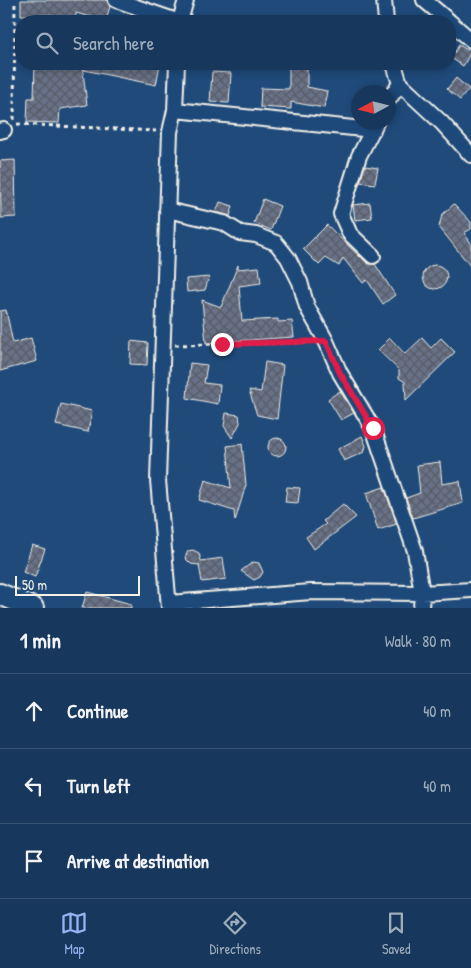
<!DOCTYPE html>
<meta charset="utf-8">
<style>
body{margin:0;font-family:"Patrick Hand",sans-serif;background:#244365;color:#f1f3f6}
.compass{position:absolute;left:351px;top:85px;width:45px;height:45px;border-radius:50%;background:#17385c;box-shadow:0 2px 8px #0003;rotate:263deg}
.scale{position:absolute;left:15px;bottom:12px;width:125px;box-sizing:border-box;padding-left:5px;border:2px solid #f4f1e8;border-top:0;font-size:14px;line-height:18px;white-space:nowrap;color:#f4f1e8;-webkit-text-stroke:4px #1f4a7a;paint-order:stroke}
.stop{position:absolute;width:15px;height:15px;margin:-11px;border:4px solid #e11d48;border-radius:50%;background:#fff}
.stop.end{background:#e11d48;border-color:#fff;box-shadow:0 1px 5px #0008}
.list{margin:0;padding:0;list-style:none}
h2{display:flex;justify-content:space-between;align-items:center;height:65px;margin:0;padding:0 20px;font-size:21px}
h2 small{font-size:16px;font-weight:400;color:#9eacbb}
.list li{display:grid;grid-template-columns:32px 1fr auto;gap:15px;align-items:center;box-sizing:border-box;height:75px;padding:0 20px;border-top:1px solid #365272}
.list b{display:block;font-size:19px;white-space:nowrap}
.list em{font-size:16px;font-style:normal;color:#9eacbb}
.icon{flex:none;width:28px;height:28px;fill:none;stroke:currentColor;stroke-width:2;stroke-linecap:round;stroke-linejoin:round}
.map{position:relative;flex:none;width:471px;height:608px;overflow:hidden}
.search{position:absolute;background:#17385c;box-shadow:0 2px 8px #0003;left:15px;right:15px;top:15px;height:55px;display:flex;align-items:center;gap:12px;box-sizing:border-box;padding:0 18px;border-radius:20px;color:#9eacbb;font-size:19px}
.sheet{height:290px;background:#17385c}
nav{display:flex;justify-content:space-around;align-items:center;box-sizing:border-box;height:70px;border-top:1px solid #365272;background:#17385c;font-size:14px;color:#9eacbb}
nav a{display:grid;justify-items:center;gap:2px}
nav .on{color:#95b2f1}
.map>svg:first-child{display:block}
.building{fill:url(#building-cross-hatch);stroke:#f4f1e8}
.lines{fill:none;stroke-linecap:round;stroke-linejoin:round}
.street-casing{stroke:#f4f1e8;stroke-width:18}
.secondary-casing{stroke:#f4f1e8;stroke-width:24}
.path{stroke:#f4f1e8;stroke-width:3;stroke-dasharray:4 4;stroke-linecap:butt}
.street{stroke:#1f4a7a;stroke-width:14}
.secondary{stroke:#1f4a7a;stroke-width:20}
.route{stroke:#e11d48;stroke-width:6}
</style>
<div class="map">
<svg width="471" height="608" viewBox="0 0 471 608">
<defs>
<pattern id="building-cross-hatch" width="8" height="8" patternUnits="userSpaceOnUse" patternTransform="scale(1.25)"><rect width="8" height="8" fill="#677187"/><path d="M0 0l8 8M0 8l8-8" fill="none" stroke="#585c66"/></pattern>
</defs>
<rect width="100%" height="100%" fill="#1f4a7a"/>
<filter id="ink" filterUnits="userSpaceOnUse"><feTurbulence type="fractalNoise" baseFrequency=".02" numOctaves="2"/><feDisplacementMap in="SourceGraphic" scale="10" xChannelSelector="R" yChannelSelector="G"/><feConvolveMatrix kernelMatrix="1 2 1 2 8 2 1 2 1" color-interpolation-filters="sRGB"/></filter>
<g filter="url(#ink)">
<!-- building -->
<path class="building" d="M21,0H107L110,6L106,21L76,13L75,21H54V15H21Z
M459,45L471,52L463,66L451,58Z
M35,64H82L87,105L60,109L59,123L27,122L28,98H34Z
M85,64H160L156,85L84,70Z
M289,64H307V87L327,91L324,108L291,102V109L260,107L261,88L289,89Z
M212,72L231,73L229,103L210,102Z
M456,78L469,89L460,100L447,89Z
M15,160L16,217L1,218L0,161Z
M365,166L378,168L375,184L360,182Z
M263,199L280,206L271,230L254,223Z
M220,202L233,206L230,216L216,212Z
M370,203L372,218L355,220L353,205Z
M454,204L471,222V229L464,233L471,243V267L439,227L442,215Z
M327,225L360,257L359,255L367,263L375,264L395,295L383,304L367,280L363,283L343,258L339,266L326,258L319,265L303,249Z
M238,265V269L259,267L261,283L239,286L242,321L278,319V322L292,321L294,337L206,343L202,300L221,307Z
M423 277a12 12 0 1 1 24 0a12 12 0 1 1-24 0Z
M209,277L205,290L187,292L186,279Z
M6,310L13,343L31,338L37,361L0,371V311Z
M390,338L405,354L422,338L431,348L441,338L455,352L406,400L405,382L399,378V370L378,350Z
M131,341L148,343L147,365L130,364Z
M265,362L283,365L277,419L257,415L249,390L261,392Z
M190,363L207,365L204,383L220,385L218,404L187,398Z
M340,391L354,413L341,420L328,399Z
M61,404L92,411L88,432L56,425Z
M226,413L239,415L240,423L232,438L224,426Z
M362,436L366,446L364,452L344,461L338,449Z
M268 447a9 9 0 1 1 18 0a9 9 0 1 1-18 0Z
M242,444L246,485L235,521L234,511L199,500L205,480L231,488L227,446Z
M440,462L442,484L460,481L463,503L413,518L406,498L420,493L417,465Z
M287,487L300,488L298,503L285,502Z
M384,487L397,524L378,530L366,493Z
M343,504L356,517L314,549L306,537L326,524L323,521Z
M32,545L45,549L35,577L23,572Z
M193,550L199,553L201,561L223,558L226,579L202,582L199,565L191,564L185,558L188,551Z
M253,562L259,563L263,572L260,577L254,580L241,571Z
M87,592L131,604V608H82Z"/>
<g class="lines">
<defs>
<path id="street" d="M116,0L177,21
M384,0L386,21
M424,0L449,21
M180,21L186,0
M450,22L471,40
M394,64L400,84L442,123L471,155
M388,100L400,84
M175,110L373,130
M0,131L4,130
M167,210L224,223L240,233L256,235L276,243L288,258L300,282L307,307L326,341L340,373L373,428L415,551L422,593L421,608
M373,256L350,234L341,214L359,156L376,123
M169,603L311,592L422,593L471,590
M169,608L158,480L170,132L175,110L177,64"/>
<path id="secondary" d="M0,594L33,608"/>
</defs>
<!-- street casing -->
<use href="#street" class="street-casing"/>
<!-- secondary casing -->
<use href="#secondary" class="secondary-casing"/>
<!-- path -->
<path class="path" d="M14,120L15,0
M17,124L156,131
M175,345L309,342"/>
<!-- street -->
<use href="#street" class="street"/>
<!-- secondary -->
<use href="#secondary" class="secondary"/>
</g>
</g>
<g class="lines" filter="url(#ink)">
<!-- route -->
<path class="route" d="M222,344L326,341L340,373L373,428"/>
</g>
</svg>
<svg class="compass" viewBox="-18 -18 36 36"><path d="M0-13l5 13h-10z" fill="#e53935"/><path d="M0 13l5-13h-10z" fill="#9eacbb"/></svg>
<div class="scale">50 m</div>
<div class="stop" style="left:373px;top:428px"></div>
<div class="stop end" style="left:222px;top:344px"></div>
<div class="search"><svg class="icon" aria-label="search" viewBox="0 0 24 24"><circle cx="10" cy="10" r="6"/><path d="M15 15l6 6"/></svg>Search here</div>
</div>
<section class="sheet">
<h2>1 min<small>Walk · 80 m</small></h2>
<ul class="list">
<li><svg class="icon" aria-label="ahead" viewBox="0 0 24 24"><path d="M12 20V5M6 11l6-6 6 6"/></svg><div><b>Continue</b></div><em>40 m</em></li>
<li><svg class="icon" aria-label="left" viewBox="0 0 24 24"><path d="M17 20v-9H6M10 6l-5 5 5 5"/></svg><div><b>Turn left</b></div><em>40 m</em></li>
<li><svg class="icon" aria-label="arrive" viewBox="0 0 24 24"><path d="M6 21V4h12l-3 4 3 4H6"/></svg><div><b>Arrive at destination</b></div></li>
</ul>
</section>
<nav>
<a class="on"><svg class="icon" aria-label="map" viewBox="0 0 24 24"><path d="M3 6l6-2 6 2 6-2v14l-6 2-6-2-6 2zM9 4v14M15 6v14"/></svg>Map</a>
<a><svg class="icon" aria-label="directions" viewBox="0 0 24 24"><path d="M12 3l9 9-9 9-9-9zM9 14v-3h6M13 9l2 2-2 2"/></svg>Directions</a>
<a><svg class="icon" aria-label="saved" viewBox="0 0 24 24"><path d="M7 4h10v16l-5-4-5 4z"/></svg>Saved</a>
</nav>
